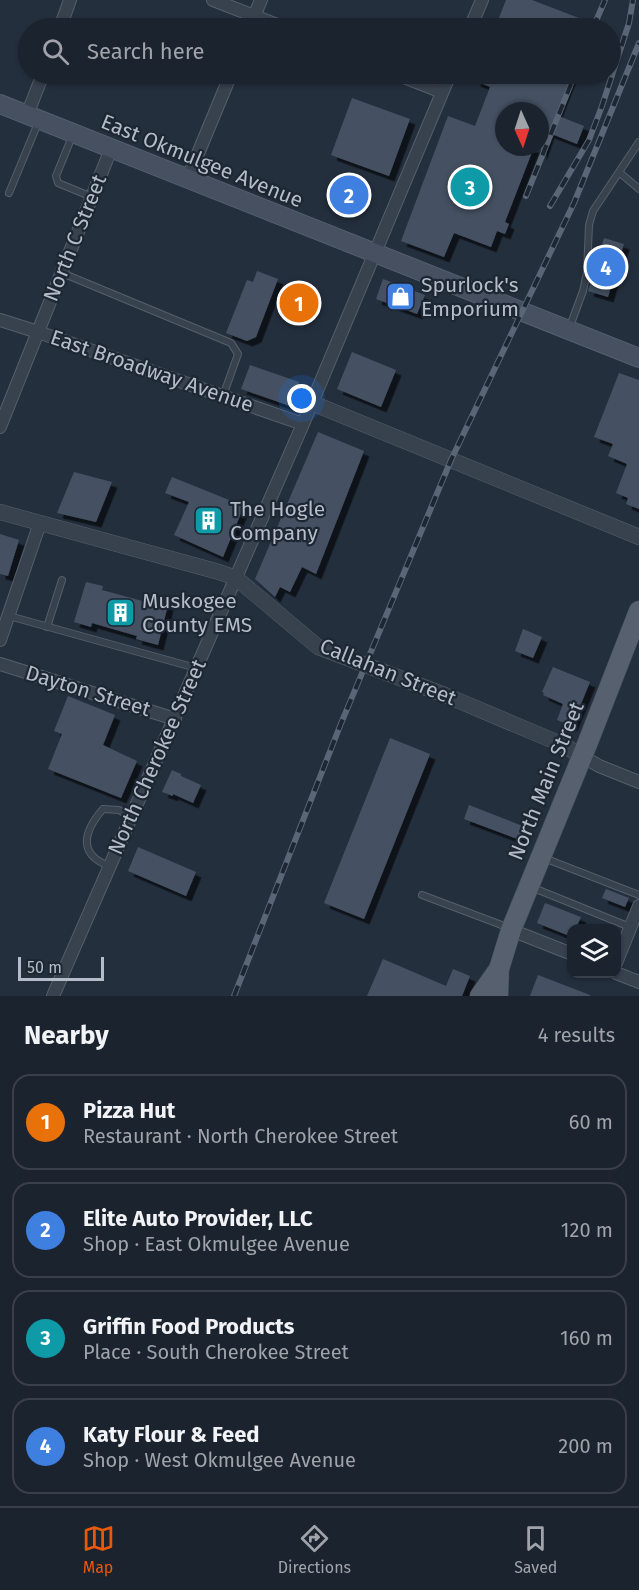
<!DOCTYPE html>
<meta charset="utf-8">
<style>
body{margin:0;font-family:"Fira Sans",sans-serif;background:#242b36;color:#f1f3f6}
.controls{position:absolute;right:18px;bottom:18px;display:grid;overflow:hidden;border-radius:12px;box-shadow:0 2px 4px #0004}
.controls button{width:54px;height:54px;display:grid;place-items:center;padding:0;border:0;border-bottom:2px solid #39404a;background:#1b232e;color:#f1f3f6;font:30px sans-serif}
.compass{position:absolute;left:495px;top:102px;width:54px;height:54px;border-radius:50%;background:#1b232e;box-shadow:0 2px 4px #0004;rotate:177deg}
.scale{position:absolute;left:18px;bottom:15px;width:86px;box-sizing:border-box;padding-left:6px;border:3px solid #b4bcc9;border-top:0;font-size:16px;line-height:21px;white-space:nowrap;color:#b4bcc9;-webkit-text-stroke:4px #1d2633;paint-order:stroke}
.you{position:absolute;left:302px;top:399px;width:21px;height:21px;margin:-15px;border:4px solid #fff;border-radius:50%;background:#1a73e8;box-shadow:0 0 0 9px #1a73e833}
.badge{display:grid;place-items:center;width:39px;height:39px;border-radius:50%;background:#ea580c;color:#fff;font-size:20px;font-weight:700}
.pin{position:absolute;translate:-50% -50%;border:3px solid #fff;box-shadow:0 2px 6px #0006}
.list{margin:0;padding:0;list-style:none}
h2{display:flex;justify-content:space-between;align-items:center;height:78px;margin:0;padding:0 24px;font-size:26px}
h2 small{font-size:20px;font-weight:400;color:#a0a4aa}
.list li{display:grid;grid-template-columns:39px 1fr auto;gap:18px;align-items:center;box-sizing:border-box;height:96px;margin:0 12px 12px;padding:0 12px;border:2px solid #39404a;border-radius:18px}
.list b{display:block;font-size:22px;white-space:nowrap}
.list p{margin:0;font-size:20px;white-space:nowrap;color:#a0a4aa}
.list em{font-size:20px;font-style:normal;color:#a0a4aa}
.icon{flex:none;width:33px;height:33px;fill:none;stroke:currentColor;stroke-width:2;stroke-linecap:round;stroke-linejoin:round}
.map{position:relative;flex:none;width:639px;height:996px;overflow:hidden}
.search{position:absolute;background:#1b232e;box-shadow:0 2px 4px #0004;left:18px;right:18px;top:18px;height:66px;display:flex;align-items:center;gap:15px;box-sizing:border-box;padding:0 21px;border-radius:33px;color:#a0a4aa;font-size:22px}
.sheet{height:510px;background:#1b232e}
nav{display:flex;justify-content:space-around;align-items:center;box-sizing:border-box;height:84px;border-top:2px solid #39404a;background:#1b232e;font-size:16px;color:#a0a4aa}
nav a{display:grid;justify-items:center;gap:3px}
nav .on{color:#ea580c}
.map>svg:first-child{display:block}
.building{fill:#455162;filter:url(#shadow)}
.lines{fill:none;stroke-linecap:round;stroke-linejoin:round}
.service-casing{stroke:#565f6c;stroke-width:8}
.minor-casing{stroke:#565f6c;stroke-width:14}
.tertiary-casing{stroke:#565f6c;stroke-width:16}
.secondary-casing{stroke:#565f6c;stroke-width:20}
.primary-casing{stroke:#414a57;stroke-width:21}
.service{stroke:#38414e;stroke-width:6}
.minor{stroke:#38414e;stroke-width:12}
.tertiary{stroke:#38414e;stroke-width:15}
.secondary{stroke:#465061;stroke-width:18}
.primary{stroke:#56606e;stroke-width:20}
.rail-casing{stroke:#5a6575;stroke-width:6}
.rail{stroke:#1d2633;stroke-width:4;stroke-dasharray:11;stroke-linecap:butt}
.tertiary-bridge-casing{stroke:#565f6c;stroke-width:16;stroke-linecap:butt}
.tertiary-bridge{stroke:#38414e;stroke-width:15}
.labels{text-anchor:middle;dominant-baseline:central;stroke-width:4.5;stroke-linejoin:round;paint-order:stroke}
.street-label{font-size:21px;fill:#b4bcc9;stroke:#1d2633}
.poi-label{font-size:21px;fill:#b4bcc9;stroke:#1d2633;text-anchor:start}
</style>
<div class="map">
<svg width="639" height="996" viewBox="0 0 639 996">
<defs>
<filter id="shadow"><feDropShadow dx="5.5" dy="5.5" stdDeviation="0" flood-color="#0009"/></filter>
</defs>
<rect width="100%" height="100%" fill="#242f3e"/>
<!-- building -->
<path class="building" d="M506,0H532L605,28H495Z
M478,74H572L556,115L584,126L577,144L549,133L541,156L540,111H504V147H534L505,222L509,224L505,234L497,231L491,247L454,233L444,257L401,241L448,116L475,126L490,87L475,81Z
M352,98L410,119L389,176L331,155Z
M352,183L361,202L346,208L337,189Z
M604,238L624,244L608,297L588,291Z
M257,271L278,279L256,337L247,341L226,333L247,280L253,282Z
M383,279L425,295L417,314L376,299Z
M299,285L312,290L300,320L287,315Z
M352,352L396,370L381,407L337,389Z
M250,365L299,382L290,406L241,389Z
M619,373L639,380V509L626,504L628,498L616,493L627,464L608,456L613,444L594,437Z
M318,432L364,451L316,574L302,567L290,592L280,587L275,597L255,579Z
M74,472L112,482L96,522L57,513Z
M172,477L244,506L223,557L174,535L189,502L165,493Z
M0,534L19,540L8,576L0,574Z
M86,582L103,586L102,590L146,602L147,598L168,605L158,645L136,639L137,636L92,623L91,627L74,622Z
M523,629L542,637L533,658L515,651Z
M553,667L590,682L572,726L557,720L563,704L543,695L544,693L542,692Z
M68,696L115,715L103,745L137,761L121,798L48,769L62,734L54,731Z
M390,738L430,754L364,919L324,903Z
M172,770L181,774V776L201,785L193,803L173,794V796L162,792Z
M469,805L525,827L520,840L464,819Z
M138,847L196,872L186,896L128,871Z
M606,889L629,898L625,907L602,898Z
M545,903L581,917L576,928H572V937L537,923Z
M383,959L446,986L453,969L470,976L462,996H367Z
M538,975L590,995V996H530Z"/>
<g class="lines">
<defs>
<path id="service" d="M73,134L56,176L58,183L92,197
M619,172L639,189
M9,193L38,123
M62,273L231,343L238,354L223,396
M569,329L583,291L587,272L589,225L593,211L639,142
M9,616L196,668
M47,627L62,580
M544,858L639,895
M109,866C77,854 84,831 103,809L119,810L131,817
M531,887L630,927
M422,895L499,924L508,928"/>
<path id="minor" d="M213,0L285,28
M60,28L70,0
M249,28L261,0
M470,28L482,0
M396,74L442,92
M27,115L43,74
M187,180L231,74
M0,320L38,332L303,424
M0,427L111,149
M0,640L40,523
M0,664L175,719
M582,756L599,766L639,782
M511,930L572,954
M616,963L639,906
M616,973L639,982
M53,996L303,424L450,74"/>
<path id="tertiary" d="M312,403L639,537
M0,512L219,572L236,578L318,647
M445,695L561,744L582,756"/>
<path id="secondary" d="M0,104L639,358"/>
<path id="primary" d="M480,996L499,969
M498,996L499,969L511,930L588,742L639,611"/>
</defs>
<!-- service casing -->
<use href="#service" class="service-casing"/>
<!-- minor casing -->
<use href="#minor" class="minor-casing"/>
<!-- tertiary casing -->
<use href="#tertiary" class="tertiary-casing"/>
<!-- secondary casing -->
<use href="#secondary" class="secondary-casing"/>
<!-- primary casing -->
<use href="#primary" class="primary-casing"/>
<!-- service -->
<use href="#service" class="service"/>
<!-- minor -->
<use href="#minor" class="minor"/>
<!-- tertiary -->
<use href="#tertiary" class="tertiary"/>
<!-- secondary -->
<use href="#secondary" class="secondary"/>
<!-- primary -->
<use href="#primary" class="primary"/>
<defs>
<path id="rail" d="M593,28L605,0
M526,196L575,74
M550,206L589,140L602,106L629,23L633,0
M234,996L340,726L451,460L574,203L639,43"/>
</defs>
<!-- rail casing -->
<use href="#rail" class="rail-casing"/>
<!-- rail -->
<use href="#rail" class="rail"/>
<defs>
<path id="tertiary-bridge" d="M318,647L445,695"/>
</defs>
<!-- tertiary-bridge casing -->
<use href="#tertiary-bridge" class="tertiary-bridge-casing"/>
<!-- tertiary-bridge -->
<use href="#tertiary-bridge" class="tertiary-bridge"/>
</g>
<!-- icons -->
<defs>
<symbol id="shop-square" viewBox="-11 -11 22 22"><rect x="-9" y="-9" width="18" height="18" rx="4" fill="#3f7fe0" stroke="#1d2633"/><path d="M-5-2.5h2.3a2.7 3.5 0 0 1 5.4 0H5L5.5 6h-11ZM-1.5-2.5h3a1.5 2.3 0 0 0-3 0Z" fill="#fff"/></symbol>
<symbol id="building-square" viewBox="-11 -11 22 22"><rect x="-9" y="-9" width="18" height="18" rx="4" fill="#0f9aa8" stroke="#1d2633"/><path d="M-4-6H4V6H1V3H-1V6H-4ZM-2.5-4.3h1.7v1.8h-1.7ZM.8-4.3h1.7v1.8H.8ZM-2.5-1h1.7V.8h-1.7ZM.8-1h1.7V.8H.8Z" fill="#fff"/></symbol>
</defs>
<g fill-rule="evenodd">
<use href="#shop-square" x="384" y="280" width="33" height="33"/>
<use href="#building-square" x="192" y="504" width="33" height="33"/>
<use href="#building-square" x="104" y="596" width="33" height="33"/>
</g>
<g class="labels">
<!-- street labels -->
<g class="street-label">
<text transform="translate(202 161) rotate(22)">East Okmulgee Avenue</text>
<text transform="translate(75 238) rotate(-68)">North C Street</text>
<text transform="translate(152 371) rotate(19)">East Broadway Avenue</text>
<text transform="translate(388 672) rotate(22)">Callahan Street</text>
<text transform="translate(88 691) rotate(17)">Dayton Street</text>
<text transform="translate(157 757) rotate(-66)">North Cherokee Street</text>
<text transform="translate(546 781) rotate(-68)">North Main Street</text>
</g>
<!-- poi labels -->
<g class="poi-label">
<text x="421" y="285">Spurlock's<tspan x="421" dy="24">Emporium</tspan></text>
<text x="230" y="509">The Hogle<tspan x="230" dy="24">Company</tspan></text>
<text x="142" y="601">Muskogee<tspan x="142" dy="24">County EMS</tspan></text>
</g>
</g>
</svg>
<div class="controls">
<button><svg class="icon" aria-label="layers" viewBox="0 0 24 24"><path d="M12 4l9 5-9 5-9-5zM3 14l9 5 9-5"/></svg></button>
</div>
<svg class="compass" viewBox="-18 -18 36 36"><path d="M0-13l5 13h-10z" fill="#e53935"/><path d="M0 13l5-13h-10z" fill="#a0a4aa"/></svg>
<div class="scale">50 m</div>
<div class="you"></div>
<div class="pin badge" style="left:299px;top:303px;background:#e8710a">1</div>
<div class="pin badge" style="left:349px;top:195px;background:#3f7fe0">2</div>
<div class="pin badge" style="left:470px;top:187px;background:#0f9aa8">3</div>
<div class="pin badge" style="left:606px;top:267px;background:#3f7fe0">4</div>
<div class="search"><svg class="icon" aria-label="search" viewBox="0 0 24 24"><circle cx="10" cy="10" r="6"/><path d="M15 15l6 6"/></svg>Search here</div>
</div>
<section class="sheet">
<h2>Nearby<small>4 results</small></h2>
<ul class="list">
<li><span class="badge" style="background:#e8710a">1</span><div><b>Pizza Hut</b><p>Restaurant · North Cherokee Street</p></div><em>60 m</em></li>
<li><span class="badge" style="background:#3f7fe0">2</span><div><b>Elite Auto Provider, LLC</b><p>Shop · East Okmulgee Avenue</p></div><em>120 m</em></li>
<li><span class="badge" style="background:#0f9aa8">3</span><div><b>Griffin Food Products</b><p>Place · South Cherokee Street</p></div><em>160 m</em></li>
<li><span class="badge" style="background:#3f7fe0">4</span><div><b>Katy Flour &amp; Feed</b><p>Shop · West Okmulgee Avenue</p></div><em>200 m</em></li>
</ul>
</section>
<nav>
<a class="on"><svg class="icon" aria-label="map" viewBox="0 0 24 24"><path d="M3 6l6-2 6 2 6-2v14l-6 2-6-2-6 2zM9 4v14M15 6v14"/></svg>Map</a>
<a><svg class="icon" aria-label="directions" viewBox="0 0 24 24"><path d="M12 3l9 9-9 9-9-9zM9 14v-3h6M13 9l2 2-2 2"/></svg>Directions</a>
<a><svg class="icon" aria-label="saved" viewBox="0 0 24 24"><path d="M7 4h10v16l-5-4-5 4z"/></svg>Saved</a>
</nav>
